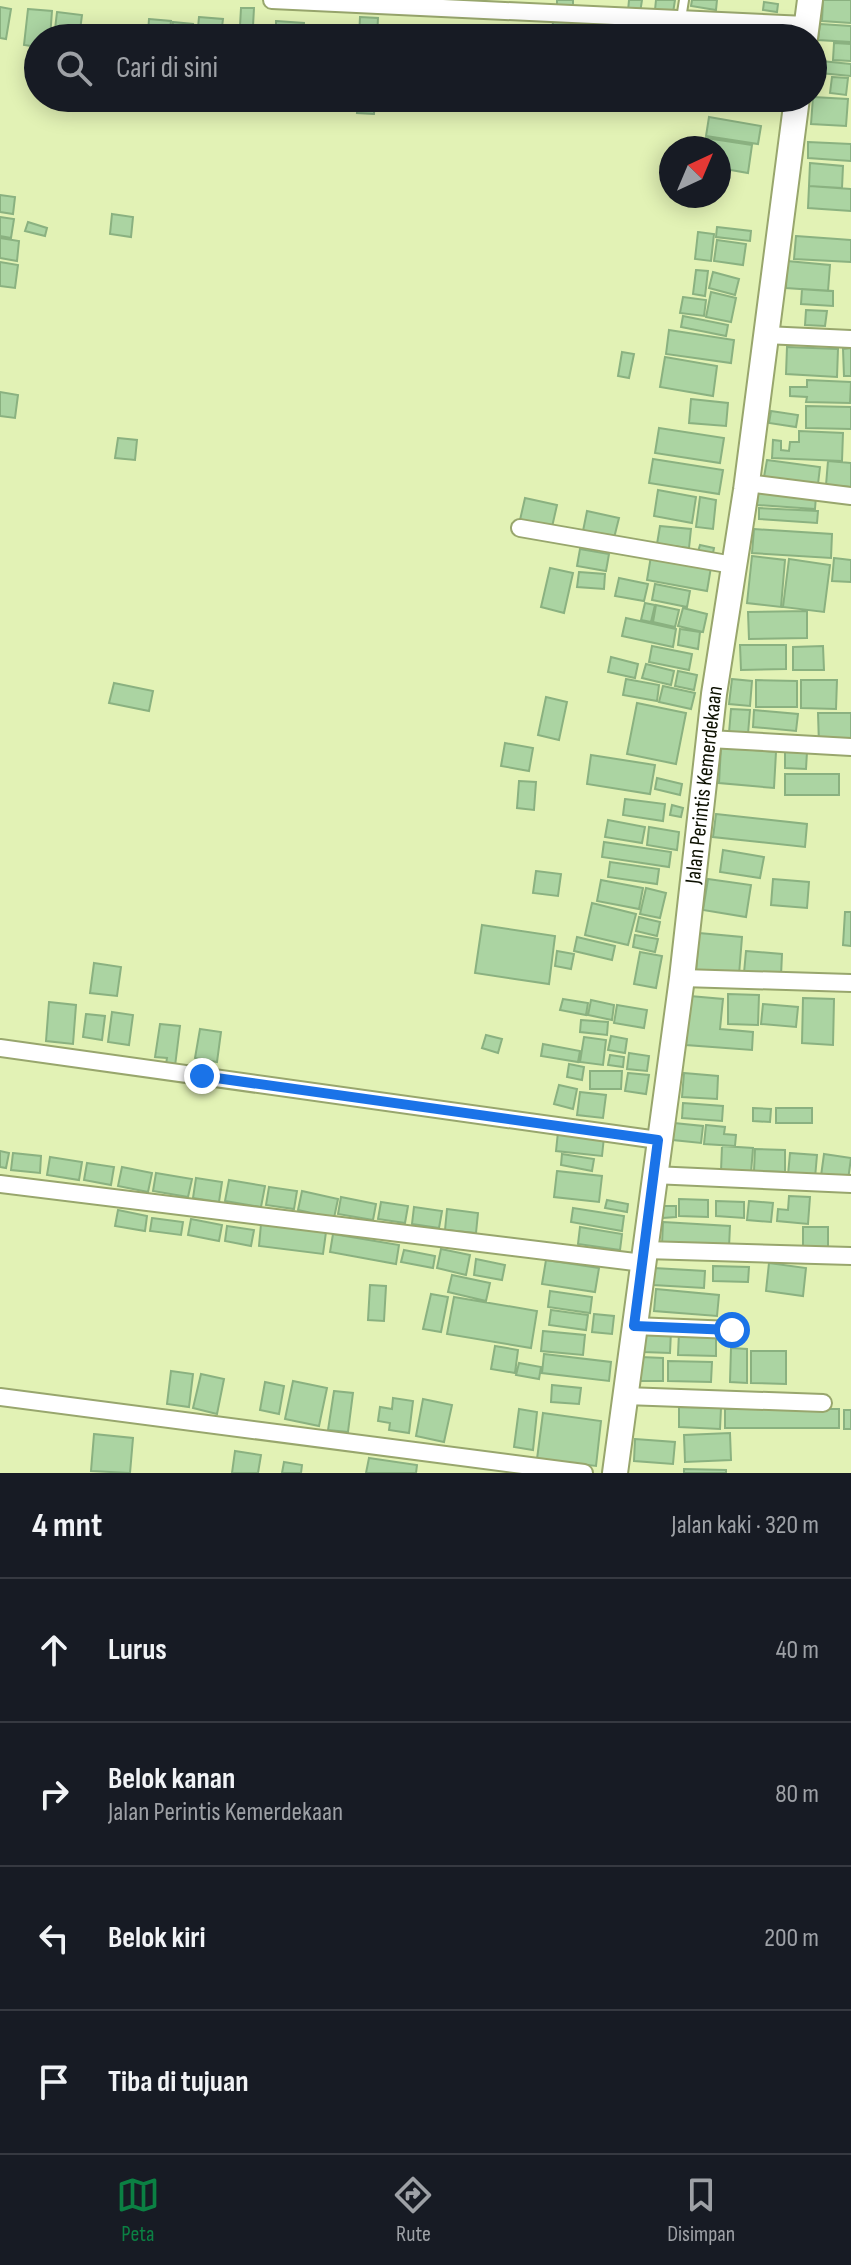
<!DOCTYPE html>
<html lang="id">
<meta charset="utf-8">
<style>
body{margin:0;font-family:"Sofia Sans Condensed",sans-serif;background:#20242c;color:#f1f3f6}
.compass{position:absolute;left:659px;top:136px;width:72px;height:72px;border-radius:50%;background:#171b24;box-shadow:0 4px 20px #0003;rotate:44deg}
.stop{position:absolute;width:24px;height:24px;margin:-18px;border:6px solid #1a73e8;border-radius:50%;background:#fff}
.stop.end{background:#1a73e8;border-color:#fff;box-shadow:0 2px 8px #0008}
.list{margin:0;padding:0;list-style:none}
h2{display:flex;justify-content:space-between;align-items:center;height:104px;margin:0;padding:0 32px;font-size:34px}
h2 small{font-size:26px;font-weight:400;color:#9ea1a6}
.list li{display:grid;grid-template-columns:52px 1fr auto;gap:24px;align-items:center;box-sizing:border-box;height:144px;padding:0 32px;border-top:2px solid #363941}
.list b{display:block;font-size:30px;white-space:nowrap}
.list p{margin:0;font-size:26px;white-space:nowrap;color:#9ea1a6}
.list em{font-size:26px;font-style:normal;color:#9ea1a6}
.icon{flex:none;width:44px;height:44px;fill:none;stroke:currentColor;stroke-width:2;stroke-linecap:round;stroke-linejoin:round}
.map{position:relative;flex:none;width:851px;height:1473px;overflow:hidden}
.search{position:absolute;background:#171b24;box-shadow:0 4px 20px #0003;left:24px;right:24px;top:24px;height:88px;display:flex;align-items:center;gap:20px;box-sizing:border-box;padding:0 28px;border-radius:44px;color:#9ea1a6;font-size:30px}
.sheet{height:680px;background:#171b24}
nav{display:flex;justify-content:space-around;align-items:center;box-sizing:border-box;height:112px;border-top:2px solid #363941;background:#171b24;font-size:22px;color:#9ea1a6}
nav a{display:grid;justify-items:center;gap:4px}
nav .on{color:#0b8043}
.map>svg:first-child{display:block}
.building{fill:#abd4a2;stroke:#8ab180;stroke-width:2}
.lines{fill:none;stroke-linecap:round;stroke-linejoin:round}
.lane-casing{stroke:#98a66d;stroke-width:12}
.street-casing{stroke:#98a66d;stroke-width:20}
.secondary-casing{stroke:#98a66d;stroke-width:28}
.lane{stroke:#fff;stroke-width:8}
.street{stroke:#fff;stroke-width:16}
.secondary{stroke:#fff;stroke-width:24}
.route{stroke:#1a73e8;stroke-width:10}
.labels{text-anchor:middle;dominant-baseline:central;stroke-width:6;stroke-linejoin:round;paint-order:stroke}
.street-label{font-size:22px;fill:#0c1000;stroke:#f1fecd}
</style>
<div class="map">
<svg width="851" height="1473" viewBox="0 0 851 1473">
<rect width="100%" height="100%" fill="#e2f2b5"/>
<!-- building -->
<path class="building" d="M557,0H573V6H557Z
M629,0H642L640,13L628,11Z
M656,0H675L673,13L655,10Z
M692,0H717L716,10L691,6Z
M823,0H851V23L822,21Z
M764,2L778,4L777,12L763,10Z
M0,7L11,9L6,39L0,38Z
M241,8H254L253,26H240Z
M28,9L52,11L50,38H38V47L24,45Z
M57,12L82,15L79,38H54Z
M199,17L223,19L222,27L229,28L228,38H197Z
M360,17L378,18L377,38H359Z
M149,19L171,21L169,38H141L142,32L148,33Z
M276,21L304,23L303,38H276Z
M553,21L571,22L570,37L552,36Z
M173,22L193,24L191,38H171Z
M588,24L632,28V38H587Z
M820,24L851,26V42L818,40Z
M318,25L345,26L344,38H318Z
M716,27L776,32V38H715Z
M403,28L412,29L411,37L428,38H402Z
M440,28L459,29V38H439Z
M83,30L92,31L91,38H82Z
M462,30L479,31L478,38H461Z
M252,34L271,35V38H252Z
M834,43L851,44V61L833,60Z
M821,61L851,64V76L820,73Z
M832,77L848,78L846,95L830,93Z
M813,97L848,99L846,126L811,124Z
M358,98H375L374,114L357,113Z
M398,98H420V107L398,106Z
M698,98H755L753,110L697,101Z
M709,117L761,126L758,144L706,136Z
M706,138L752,145L748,173L719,168V148H704Z
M808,142L851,144V161L808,158Z
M810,163L843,166L842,188L809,186Z
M809,186L851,189V211L808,208Z
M0,195L15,197L13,214L0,212Z
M112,214L133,217L131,237L110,234Z
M0,217L14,219L11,238L0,236Z
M28,222L47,228L45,236L25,231Z
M717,227L751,231L750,241L716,237Z
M698,232L714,234L711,261L695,259Z
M796,236L851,240V262L794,259Z
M0,238L19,241L17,261L0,258Z
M717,240L746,244L743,265L714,261Z
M787,261L830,265L828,291L786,288Z
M0,262L18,265L15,288L0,286Z
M696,270L708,271L705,296L693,294Z
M713,272L739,279L735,295L709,288Z
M802,289L833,291V306L801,304Z
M711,292L736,298L731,322L706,317Z
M683,297L706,300L704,316L680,313Z
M806,310L827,311L825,326L805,325Z
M683,316L728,325L726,336L681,327Z
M669,330L734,340L731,363L666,354Z
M787,347L838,349L837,377L786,374Z
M851,348V376H844L843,349Z
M622,352L634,354L629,378L618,376Z
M665,357L717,366L713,396L660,387Z
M807,380L851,382L850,403L806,402L807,397L790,396V387H807Z
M0,392L18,395L15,418L0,416Z
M691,399L728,403L726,426L689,423Z
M806,406L851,407V429L806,428Z
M771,411L798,415L796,427L769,423Z
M659,428L724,438L720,463L655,453Z
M799,431L843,433L842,461L772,458L773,440L781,441V450L789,451L790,442H799Z
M118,438L137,440L135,460L115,458Z
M653,459L723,470L719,494L649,483Z
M767,460L820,467L818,484L764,477Z
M828,461L851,463V487L826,485Z
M658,490L696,497L692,523L654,516Z
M758,492L816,496L815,509L757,505Z
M700,497L716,500L713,529L696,527Z
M525,498L557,505L552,527L520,520Z
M759,508L818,511L817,523L759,519Z
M587,511L619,518L614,538L583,531Z
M660,526L691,529L689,548L657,544Z
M754,529L832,534L831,558L752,553Z
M700,545L714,548L712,558L697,555Z
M580,549L609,554L606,571L577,566Z
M651,556L711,567L707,591L647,580Z
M752,556L785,560L781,607L747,603Z
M834,558L851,560V582L832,581Z
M789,559L830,565L824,612L783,607Z
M550,568L573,573L564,613L541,607Z
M579,572L605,574L604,589L577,587Z
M619,578L648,584L644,601L615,596Z
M655,584L690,591L687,607L652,600Z
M645,603L655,605L651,622L641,620Z
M656,605L679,610L675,627L653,622Z
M683,608L707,614L703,632L678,626Z
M807,611V638L749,639L748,612Z
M626,618L676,629L673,647L622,636Z
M680,629L700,632L698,649L678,645Z
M740,645H786V669L741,670Z
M652,646L692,654L689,670L649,662Z
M823,646L824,670H793V647Z
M611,657L638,664L635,678L608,672Z
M646,664L674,671L671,685L642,678Z
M678,671L697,675L694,690L675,686Z
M626,679L659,685L657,701L623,695Z
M732,679L752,681L750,706L729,704Z
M756,680L797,681V707H756Z
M801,680H837L836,709L801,708Z
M114,683L153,691L149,711L109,703Z
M663,686L695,693L691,709L659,702Z
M546,697L567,702L559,740L538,735Z
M637,703L686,713L676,764L627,754Z
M731,709L750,710L748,734L729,733Z
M754,710L798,714L796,731L753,727Z
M818,713H851V745H819Z
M505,743L533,748L529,771L501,766Z
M721,747L776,752L774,788L719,783Z
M785,751L807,752L806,769L785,768Z
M591,755L655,765L650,794L587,784Z
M785,774H839V795H785Z
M657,778L682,784L680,795L655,789Z
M519,781L536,782L534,810L517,808Z
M625,799L665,804L663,821L623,815Z
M672,805L683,808L681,817L670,815Z
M716,814L807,824L805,847L713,837Z
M608,820L645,827L642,843L605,837Z
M649,827L679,832L677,850L647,845Z
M604,842L671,852L669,867L602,857Z
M723,850L764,857L760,878L720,872Z
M610,862L659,869L657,884L608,877Z
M536,871L561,874L558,896L533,893Z
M708,879L751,885L746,917L703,910Z
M773,879L809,882L807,908L771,905Z
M601,880L643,888L639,909L597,901Z
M646,888L666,893L660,918L640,914Z
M592,903L636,914L628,945L585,935Z
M845,912H851V946L843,945Z
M639,917L660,922L657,936L636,931Z
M482,925L555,936L549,984L475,973Z
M699,933L742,937L739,975L696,971Z
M635,935L658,939L655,952L633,947Z
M577,937L615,946L612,960L574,951Z
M557,951L574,954L571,969L555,966Z
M746,951L782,954L781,976L744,973Z
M640,952L662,956L656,988L634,984Z
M94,963L121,967L117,996L90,993Z
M728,994L759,995L758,1025L728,1024Z
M690,996L723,999L720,1029L753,1032L752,1050L686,1045Z
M803,998L834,999L833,1045L802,1043Z
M563,999L588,1003L586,1015L560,1010Z
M591,1000L614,1005L612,1020L588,1015Z
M49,1002L76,1005L73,1044L46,1041Z
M763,1004L798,1007L796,1027L761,1024Z
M617,1005L647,1010L644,1028L614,1023Z
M112,1012L133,1015L129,1045L108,1042Z
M86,1014L105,1016L102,1040L83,1037Z
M581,1020L608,1022L607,1035L580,1032Z
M160,1024L180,1026L175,1066L166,1064L167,1058L155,1057Z
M200,1029L221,1032L217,1062L195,1058Z
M486,1035L502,1039L498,1053L482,1048Z
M611,1036L627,1039L625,1053L608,1050Z
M584,1037L606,1040L603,1065L580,1062Z
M543,1044L580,1051L578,1062L541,1056Z
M629,1053L649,1056L647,1071L627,1069Z
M610,1055L624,1057L623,1067L608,1065Z
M569,1064L584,1067L582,1080L567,1077Z
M590,1071H622L621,1089H590Z
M628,1073L649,1075L646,1094L625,1091Z
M684,1073L718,1076L717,1099L682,1097Z
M559,1085L577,1089L573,1109L554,1104Z
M580,1092L606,1095L603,1118L577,1115Z
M683,1103L723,1106L722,1121L682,1118Z
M753,1108L771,1109L770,1122L753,1121Z
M776,1108H812V1123H776Z
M674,1123L703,1126L701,1143L673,1140Z
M706,1125L725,1127L724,1134L736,1135L735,1146L704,1144Z
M558,1132L604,1137L602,1156L556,1151Z
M722,1146L753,1148L751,1173L721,1171Z
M755,1149L785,1150V1172L754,1171Z
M0,1151L9,1153L6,1168L0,1167Z
M13,1153L41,1156L40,1173L11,1170Z
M790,1153L817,1155L815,1178L788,1175Z
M562,1154L594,1159L592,1171L561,1165Z
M824,1154L851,1158L848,1180L821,1176Z
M50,1157L82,1162L79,1180L47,1175Z
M87,1163L114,1167L111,1185L84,1180Z
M122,1167L152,1173L148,1192L118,1186Z
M557,1171L602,1176L599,1202L554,1197Z
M156,1173L192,1179L188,1197L153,1191Z
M196,1178L222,1182L219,1202L193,1198Z
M229,1180L265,1186L261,1207L225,1201Z
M269,1187L297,1191L294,1209L266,1205Z
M302,1191L338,1199L334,1218L298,1210Z
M789,1196L810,1197L808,1224L777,1221L778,1209L788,1210Z
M341,1197L376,1204L373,1220L338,1214Z
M679,1199L708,1200V1217L679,1216Z
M607,1200L628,1204L627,1212L605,1208Z
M716,1201L744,1202V1218L716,1216Z
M749,1201L773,1203L771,1222L747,1220Z
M381,1202L408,1206L405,1223L378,1219Z
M662,1206H676V1217L663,1218Z
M414,1207L442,1211L439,1228L412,1224Z
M573,1208L624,1216L622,1231L571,1222Z
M447,1209L478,1213L476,1233L445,1230Z
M118,1210L147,1216L145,1231L115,1226Z
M152,1218L183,1222L181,1235L150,1231Z
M191,1219L222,1225L219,1241L188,1235Z
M663,1222L730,1226L729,1247L662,1244Z
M261,1224L326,1232L323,1254L259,1246Z
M227,1226L254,1230L251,1246L225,1241Z
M580,1227L622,1234L620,1250L578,1244Z
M803,1227H828V1250L803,1249Z
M333,1234L399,1245L396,1264L330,1252Z
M441,1249L470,1255L466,1275L437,1268Z
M404,1250L435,1256L433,1268L401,1262Z
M476,1259L505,1265L502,1280L474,1275Z
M546,1260L599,1268L595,1292L542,1284Z
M769,1263L806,1268L803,1296L766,1291Z
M713,1266L749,1267L748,1282L713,1281Z
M654,1268L705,1271L704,1288L653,1285Z
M452,1275L490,1283L486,1301L448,1292Z
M370,1285L386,1286L384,1321L368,1320Z
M656,1289L719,1295L717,1316L654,1311Z
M550,1291L592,1297L590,1313L548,1307Z
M431,1294L448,1297L441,1332L423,1329Z
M454,1297L537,1311L531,1348L447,1334Z
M551,1310L588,1315L586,1330L549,1325Z
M594,1314L614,1316L612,1334L592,1332Z
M644,1329L671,1331L670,1353L643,1352Z
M543,1331L585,1335L583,1355L541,1351Z
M679,1332L716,1333V1356L678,1355Z
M495,1346L518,1350L515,1373L491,1369Z
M731,1348L747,1349V1383L730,1382Z
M751,1351H786V1384L751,1383Z
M544,1354L611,1362L609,1381L542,1373Z
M641,1357L663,1358V1381H640Z
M668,1361L712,1362L711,1382L668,1381Z
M519,1363L541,1367L539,1379L516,1375Z
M171,1371L193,1374L189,1407L167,1404Z
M201,1374L224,1379L217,1414L193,1408Z
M293,1381L327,1388L319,1426L285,1419Z
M265,1382L284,1386L279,1414L260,1410Z
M552,1385L581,1388L579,1404L551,1402Z
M334,1391L353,1393L348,1432L328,1430Z
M393,1398L413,1401L409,1433L389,1430L390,1423L378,1421L380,1407L392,1409Z
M423,1399L452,1405L444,1442L416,1436Z
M679,1407L721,1408L720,1429L679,1427Z
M519,1409L537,1412L533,1450L514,1447Z
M725,1409H839V1428H725Z
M844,1410H851V1429H844Z
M543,1413L601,1421L596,1466L537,1459Z
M730,1433L731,1460L685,1462L684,1435Z
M94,1434L133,1438L130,1473L91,1471Z
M635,1439L675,1442L673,1464L634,1461Z
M235,1451L261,1455L258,1473H232Z
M369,1458L417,1465L416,1473H366Z
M284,1462L302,1465L301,1473H282Z
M684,1469L726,1470V1473H684Z"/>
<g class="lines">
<defs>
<path id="lane" d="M681,19L684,0"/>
<path id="street" d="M272,0L806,25
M765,335L851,339
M747,483L851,496
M520,528L733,565
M709,739L851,747
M682,978L851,983
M0,1048L658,1140
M653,1175L851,1184
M0,1184L643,1263
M645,1250L851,1256
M634,1326L732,1330
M625,1396L823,1403
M0,1397L584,1473"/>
<g id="secondary">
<path d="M805,38L810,0"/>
<path id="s1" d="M615,1473L682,978L714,694L746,490L797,98"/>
</g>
</defs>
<!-- lane casing -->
<use href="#lane" class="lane-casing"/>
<!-- street casing -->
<use href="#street" class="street-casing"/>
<!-- secondary casing -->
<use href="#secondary" class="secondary-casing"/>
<!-- lane -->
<use href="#lane" class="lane"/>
<!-- street -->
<use href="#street" class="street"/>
<!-- secondary -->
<use href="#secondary" class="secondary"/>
</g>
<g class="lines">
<!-- route -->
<path class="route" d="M202,1076L658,1140L634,1326L732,1330"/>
</g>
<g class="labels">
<!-- street labels -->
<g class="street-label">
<text stroke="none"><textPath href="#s1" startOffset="694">Jalan Perintis Kemerdekaan</textPath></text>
</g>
</g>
</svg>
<svg class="compass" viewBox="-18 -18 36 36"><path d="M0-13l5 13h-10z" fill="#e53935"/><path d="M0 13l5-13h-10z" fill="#9ea1a6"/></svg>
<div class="stop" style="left:732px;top:1330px"></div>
<div class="stop end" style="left:202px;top:1076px"></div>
<div class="search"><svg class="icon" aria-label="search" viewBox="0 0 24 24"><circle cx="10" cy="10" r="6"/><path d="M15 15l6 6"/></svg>Cari di sini</div>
</div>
<section class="sheet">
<h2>4 mnt<small>Jalan kaki · 320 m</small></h2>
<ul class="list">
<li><svg class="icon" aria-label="ahead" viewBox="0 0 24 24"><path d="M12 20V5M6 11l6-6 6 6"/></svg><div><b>Lurus</b></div><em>40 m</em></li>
<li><svg class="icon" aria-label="right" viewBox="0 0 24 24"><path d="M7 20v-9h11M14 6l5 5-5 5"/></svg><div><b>Belok kanan</b><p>Jalan Perintis Kemerdekaan</p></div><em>80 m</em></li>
<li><svg class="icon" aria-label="left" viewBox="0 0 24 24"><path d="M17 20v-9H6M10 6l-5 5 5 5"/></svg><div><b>Belok kiri</b></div><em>200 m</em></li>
<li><svg class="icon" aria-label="arrive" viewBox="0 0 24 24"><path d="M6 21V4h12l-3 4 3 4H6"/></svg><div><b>Tiba di tujuan</b></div></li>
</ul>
</section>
<nav>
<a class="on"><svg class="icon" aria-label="map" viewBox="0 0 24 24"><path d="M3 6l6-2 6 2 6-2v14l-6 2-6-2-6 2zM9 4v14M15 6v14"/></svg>Peta</a>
<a><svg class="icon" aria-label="directions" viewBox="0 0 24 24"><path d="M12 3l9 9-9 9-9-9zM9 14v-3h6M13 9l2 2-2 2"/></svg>Rute</a>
<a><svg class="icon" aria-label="saved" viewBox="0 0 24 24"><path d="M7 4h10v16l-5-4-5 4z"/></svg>Disimpan</a>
</nav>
